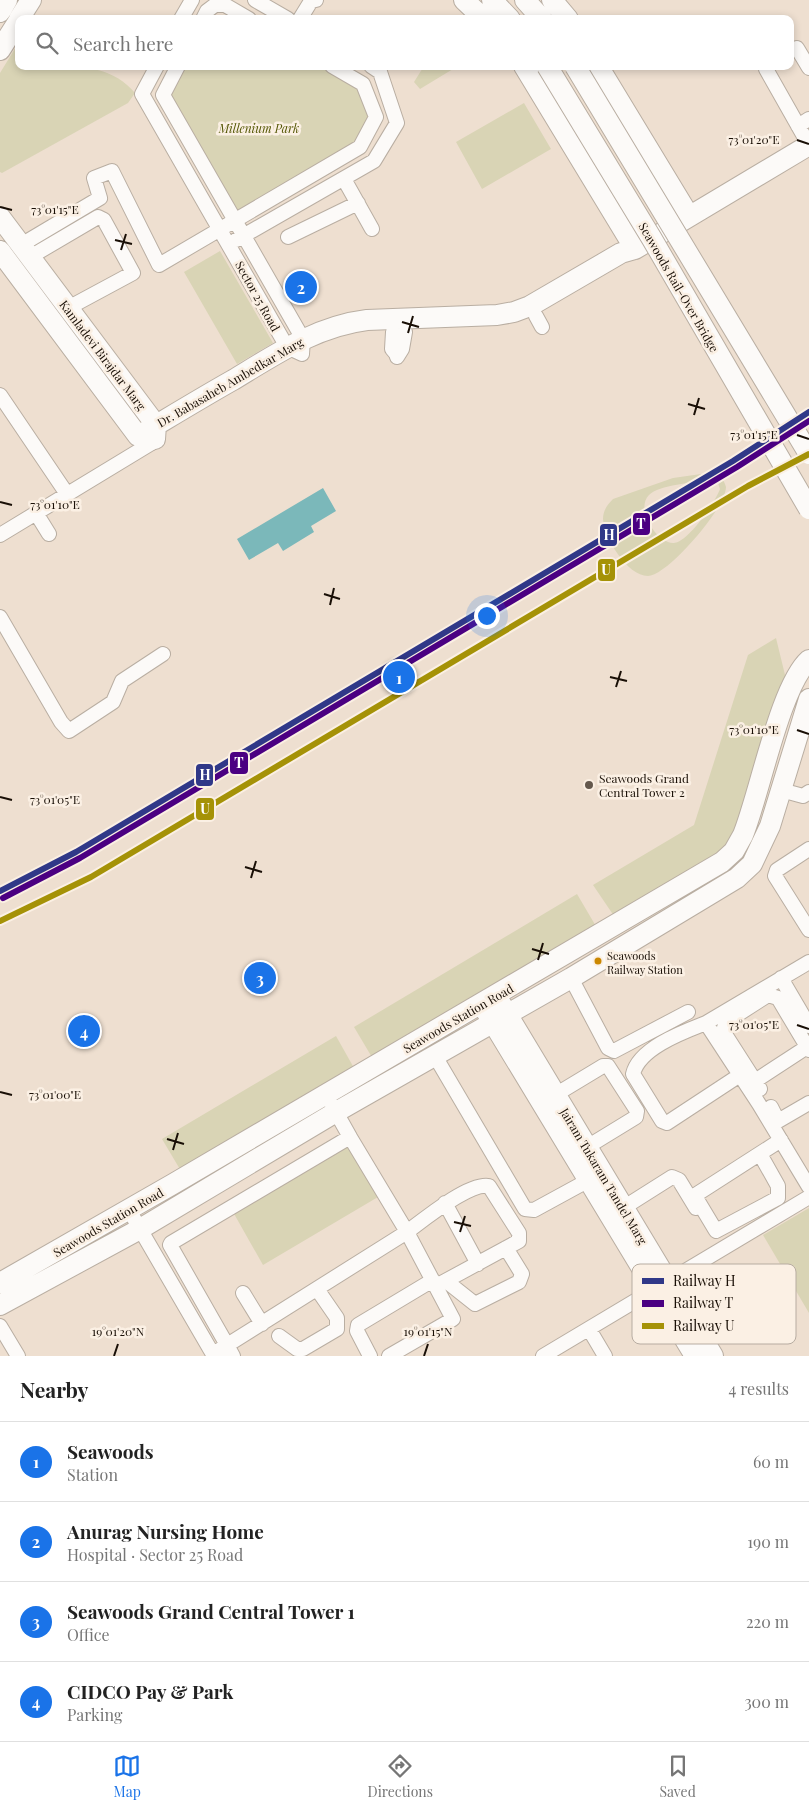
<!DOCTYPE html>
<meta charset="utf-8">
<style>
body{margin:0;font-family:"Playfair Display",serif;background:#f2f2f2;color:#222}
.you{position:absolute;left:486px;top:615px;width:18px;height:18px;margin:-12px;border:4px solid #fff;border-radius:50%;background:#1a73e8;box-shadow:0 0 0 8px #1a73e833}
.badge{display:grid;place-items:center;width:32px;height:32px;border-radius:50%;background:#1a73e8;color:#fff;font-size:16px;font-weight:700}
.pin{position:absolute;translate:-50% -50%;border:2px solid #fff;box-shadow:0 1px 5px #0006}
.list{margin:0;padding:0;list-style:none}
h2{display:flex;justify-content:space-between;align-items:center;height:65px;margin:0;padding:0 20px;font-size:21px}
h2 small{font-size:16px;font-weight:400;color:#767676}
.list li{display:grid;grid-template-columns:32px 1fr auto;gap:15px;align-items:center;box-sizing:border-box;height:80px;padding:0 20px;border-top:1px solid #e0e0e0}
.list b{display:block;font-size:19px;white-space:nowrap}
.list p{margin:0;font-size:16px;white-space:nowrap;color:#767676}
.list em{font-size:16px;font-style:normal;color:#767676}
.icon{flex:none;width:28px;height:28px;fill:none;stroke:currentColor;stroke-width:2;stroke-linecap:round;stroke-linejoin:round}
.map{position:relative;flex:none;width:809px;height:1356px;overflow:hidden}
.search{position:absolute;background:#fff;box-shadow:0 2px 8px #0003;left:15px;right:15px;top:15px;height:55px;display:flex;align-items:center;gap:12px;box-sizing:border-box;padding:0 18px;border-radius:10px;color:#767676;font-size:19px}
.sheet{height:385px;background:#fff}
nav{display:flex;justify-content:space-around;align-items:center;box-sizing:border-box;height:70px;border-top:1px solid #e0e0e0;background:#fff;font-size:14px;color:#767676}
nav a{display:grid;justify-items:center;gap:2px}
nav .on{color:#1a73e8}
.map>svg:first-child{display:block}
.green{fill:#d9d4b5;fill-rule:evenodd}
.water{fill:#7bb8ba}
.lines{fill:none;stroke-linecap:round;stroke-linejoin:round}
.street-casing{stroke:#b9aea2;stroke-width:16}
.secondary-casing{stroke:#b9aea2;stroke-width:22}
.street{stroke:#fcfaf8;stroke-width:14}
.secondary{stroke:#fcfaf8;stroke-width:20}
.secondary-bridge-casing{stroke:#b9aea2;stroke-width:22;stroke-linecap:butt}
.secondary-bridge{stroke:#fcfaf8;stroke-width:20}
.rail-1-casing{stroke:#fbf0e4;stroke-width:10}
.rail-2-casing{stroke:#fbf0e4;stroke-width:10}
.rail-3-casing{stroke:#fbf0e4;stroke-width:10}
.rail-1{stroke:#303888;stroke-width:6}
.rail-2{stroke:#4b0082;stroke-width:6}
.rail-3{stroke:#a59207;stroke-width:6}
.ticks{fill:none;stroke:#190f06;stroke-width:2}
.poi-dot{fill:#64584d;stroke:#fbf0e4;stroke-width:2}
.bus-dot{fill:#cb8801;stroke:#fbf0e4;stroke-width:2}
.labels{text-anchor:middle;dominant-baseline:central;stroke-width:5;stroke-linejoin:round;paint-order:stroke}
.bus-label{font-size:11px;fill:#190f06;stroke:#fbf0e4;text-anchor:start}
.park-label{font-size:12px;font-style:italic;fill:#565806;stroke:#fbf0e4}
.street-label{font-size:12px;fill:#190f06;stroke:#fbf0e4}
.poi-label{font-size:12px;fill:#190f06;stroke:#fbf0e4;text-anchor:start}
.key{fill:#fbf0e4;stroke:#b7aca1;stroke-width:1}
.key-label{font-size:14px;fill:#190f06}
.ticks-label{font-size:12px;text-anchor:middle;fill:#190f06;stroke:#fbf0e4;stroke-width:5;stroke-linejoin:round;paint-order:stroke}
.line-badge{stroke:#fbf0e4;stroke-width:2}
.badge-label{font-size:14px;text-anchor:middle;font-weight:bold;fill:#fff}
</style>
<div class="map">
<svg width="809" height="1356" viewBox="0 0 809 1356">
<rect width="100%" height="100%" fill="#eedfd0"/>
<!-- green -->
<path class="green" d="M19,42V66C59,66 107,59 135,93L128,103L2,173L0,172V73Z
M185,66H320L358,88L369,116L354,144L237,212L169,96Z
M424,66H458L420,89L414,82Z
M524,103L551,149L482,189L456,142Z
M220,251L273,343L237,364L184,272Z
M701,474C713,474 723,474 726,487C726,508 667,576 648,576C627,576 604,537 603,519C603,511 607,505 613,499L673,478ZM708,481L718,483L720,489C716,501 687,544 673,543C656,542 635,509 649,495C659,485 694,482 708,481Z
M776,638L786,679L739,824L728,846L614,916L593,885L694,825L748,655Z
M577,894L597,928L373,1059L354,1027Z
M336,1036L354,1068L181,1171L162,1139Z
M347,1144L378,1197L263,1265L233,1212Z
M809,1208V1313L763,1235Z"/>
<!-- water -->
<path class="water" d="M323,488L336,511L311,526L314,532L283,551L278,543L249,560L237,539Z"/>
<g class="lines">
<defs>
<path id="street" d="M255,0L288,19
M181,19L192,0
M203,19L207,11L215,5H225L249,19
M300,19L311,1L316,0
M797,48L809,68
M157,66L142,94L287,347L302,354L303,339L163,95L178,66
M766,69L809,145
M798,126L809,119
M344,179L372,229
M288,237L358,203
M236,240L374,161L397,123L380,72L371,66
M21,245L100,198L94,178L112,171L159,265L360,147L376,117L363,84L332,66
M30,257L98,217L104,220L133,273L68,308
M536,316L542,327
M393,332L392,349L397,355
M397,357L402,349L405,332
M0,395L67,494
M36,513L49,534
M0,535L155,441
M0,617L61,722L69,731L113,702L122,681L163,654
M781,790L803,796L809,792
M809,849L777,870L775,876L809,930
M809,962L706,1023L759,1104L809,1187
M571,978L608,1048L614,1051L688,1012
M781,978L809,1026
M706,1023C683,1032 639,1048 633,1074L662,1121L667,1123L740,1075
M435,1056L525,1209L534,1210L589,1180
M755,1081L723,1031L726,1022L768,995L778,998L809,1050
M760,1089L755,1081L807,1047
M555,1095L603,1066H608L637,1111L636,1117L587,1147
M332,1105L350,1137
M771,1107L778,1121L809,1103
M760,1154L778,1186V1198L716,1231L695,1196L697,1194L781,1140
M445,1203L478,1264
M623,1208L672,1177L679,1180L696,1208
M129,1210L214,1356
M446,1281L475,1304L519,1282L522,1274L506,1248
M243,1293L262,1324
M0,1326L18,1356
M589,1329L605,1356
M279,1336L297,1349H303L337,1329V1318L317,1289
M213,1354L407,1232L350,1137L171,1243L170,1245L227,1345L233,1356
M370,1356L357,1331L358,1325L433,1280
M389,1356L453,1319L407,1232C423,1220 469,1182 489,1186L519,1233V1241L436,1286
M543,1356L809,1197"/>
<path id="secondary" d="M464,0L484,19
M492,0L510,19
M525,0L542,19
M552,0L568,19
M0,12L7,0
M19,19L31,0
M0,50L19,20
M524,66L635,249
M598,66L689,216
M0,217L156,425L155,439
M0,251L138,436L151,440
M138,436C170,417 201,398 233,380C276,354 317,326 367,320L497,315L514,312L530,306L621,253L635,249L809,145
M501,1004L713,1356
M486,1011L695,1356
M0,1283L173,1184L722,862L734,851L743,835C760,793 780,686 809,660
M0,1305L140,1229L336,1112L571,978L737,878L752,864L770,826L809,699"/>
</defs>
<!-- street casing -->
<use href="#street" class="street-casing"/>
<!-- secondary casing -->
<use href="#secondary" class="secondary-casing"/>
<!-- street -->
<use href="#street" class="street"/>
<!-- secondary -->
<use href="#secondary" class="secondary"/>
<defs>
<path id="secondary-bridge" d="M547,66L652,239L809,509
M575,66L809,454"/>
</defs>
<!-- secondary-bridge casing -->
<use href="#secondary-bridge" class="secondary-bridge-casing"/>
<!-- secondary-bridge -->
<use href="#secondary-bridge" class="secondary-bridge"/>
<defs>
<path id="rail-1" d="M0,891L76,852L733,461L809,412"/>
<path id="rail-2" d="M3,898L80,858L737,467L809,421"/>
<path id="rail-3" d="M0,921L91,877L748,486L809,454"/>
</defs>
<!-- rail-1 casing -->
<use href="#rail-1" class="rail-1-casing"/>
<!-- rail-2 casing -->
<use href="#rail-2" class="rail-2-casing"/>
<!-- rail-3 casing -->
<use href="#rail-3" class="rail-3-casing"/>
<!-- rail-1 -->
<use href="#rail-1" class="rail-1"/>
<!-- rail-2 -->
<use href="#rail-2" class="rail-2"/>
<!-- rail-3 -->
<use href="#rail-3" class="rail-3"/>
</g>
<!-- ticks -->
<path class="ticks" d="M797,140L809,144M0,207L12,210M115,240L132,244M121,250L126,234M402,322L419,327M408,333L413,316M688,404L705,409M694,415L699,398M797,435L809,439M0,502L12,505M324,594L340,599M330,605L334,588M610,677L627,681M616,687L621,671M797,730L809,734M0,797L12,800M245,867L262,872M251,878L256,861M532,949L549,954M538,960L543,943M797,1025L809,1029M0,1092L12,1095M167,1139L184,1144M173,1150L178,1133M454,1222L471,1226M460,1232L465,1216M114,1356L118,1344M424,1356L428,1344"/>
<!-- markers -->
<circle class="poi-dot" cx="589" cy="785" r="5"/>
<circle class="bus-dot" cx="598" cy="961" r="4.5"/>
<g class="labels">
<!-- bus labels -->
<g class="bus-label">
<text x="607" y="955">Seawoods<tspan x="607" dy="14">Railway Station</tspan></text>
</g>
<!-- park labels -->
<g class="park-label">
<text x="259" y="128">Millenium Park</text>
</g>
<!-- street labels -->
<g class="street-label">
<text transform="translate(679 287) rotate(60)">Seawoods Rail-Over Bridge</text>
<text transform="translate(258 296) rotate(61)">Sector 25 Road</text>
<text transform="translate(103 355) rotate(53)">Kamladevi Birajdar Marg</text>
<text transform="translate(230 382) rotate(-30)">Dr. Babasaheb Ambedkar Marg</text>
<text transform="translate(458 1018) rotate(-30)">Seawoods Station Road</text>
<text transform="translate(604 1176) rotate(59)">Jairam Tukaram Tandel Marg</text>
<text transform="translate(108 1222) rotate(-30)">Seawoods Station Road</text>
</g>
<!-- poi labels -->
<g class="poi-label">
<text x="599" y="778">Seawoods Grand<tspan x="599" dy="14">Central Tower 2</tspan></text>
</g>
</g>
<!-- legend -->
<rect x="632" y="1264" width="164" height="80" rx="8" class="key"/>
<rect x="642" y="1278" width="22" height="6" fill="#303888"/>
<rect x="642" y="1300" width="22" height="7" fill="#4b0082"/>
<rect x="642" y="1323" width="22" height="6" fill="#a59207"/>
<g class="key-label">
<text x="673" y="1286">Railway H</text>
<text x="673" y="1308">Railway T</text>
<text x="673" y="1331">Railway U</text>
</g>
<g class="ticks-label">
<text x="754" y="144">73°01'20"E</text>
<text x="55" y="214">73°01'15"E</text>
<text x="754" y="439">73°01'15"E</text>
<text x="55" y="509">73°01'10"E</text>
<text x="754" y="734">73°01'10"E</text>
<text x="55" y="804">73°01'05"E</text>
<text x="754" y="1029">73°01'05"E</text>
<text x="55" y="1099">73°01'00"E</text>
<text x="118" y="1336">19°01'20"N</text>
<text x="428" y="1336">19°01'15"N</text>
</g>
<g class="line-badge">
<rect x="632" y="512" width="19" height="24" rx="5" fill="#4b0082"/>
<rect x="599" y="523" width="19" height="24" rx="5" fill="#303888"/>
<rect x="597" y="558" width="19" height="24" rx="5" fill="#a59207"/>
<rect x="229" y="751" width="20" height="24" rx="5" fill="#4b0082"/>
<rect x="195" y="763" width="19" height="24" rx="5" fill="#303888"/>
<rect x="195" y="797" width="20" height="24" rx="5" fill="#a59207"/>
</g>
<g class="badge-label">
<text x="641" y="529">T</text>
<text x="609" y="540">H</text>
<text x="606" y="575">U</text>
<text x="239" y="768">T</text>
<text x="205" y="780">H</text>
<text x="205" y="814">U</text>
</g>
</svg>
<div class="you"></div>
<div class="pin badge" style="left:399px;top:677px">1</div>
<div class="pin badge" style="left:301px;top:287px">2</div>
<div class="pin badge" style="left:260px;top:978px">3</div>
<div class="pin badge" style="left:84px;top:1031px">4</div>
<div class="search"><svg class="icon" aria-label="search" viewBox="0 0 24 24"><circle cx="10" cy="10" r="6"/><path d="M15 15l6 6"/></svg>Search here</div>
</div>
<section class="sheet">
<h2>Nearby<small>4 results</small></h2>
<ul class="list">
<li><span class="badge">1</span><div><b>Seawoods</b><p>Station</p></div><em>60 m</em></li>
<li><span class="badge">2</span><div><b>Anurag Nursing Home</b><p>Hospital · Sector 25 Road</p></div><em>190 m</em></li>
<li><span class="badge">3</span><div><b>Seawoods Grand Central Tower 1</b><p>Office</p></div><em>220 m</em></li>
<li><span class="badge">4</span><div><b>CIDCO Pay &amp; Park</b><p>Parking</p></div><em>300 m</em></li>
</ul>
</section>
<nav>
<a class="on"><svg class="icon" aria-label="map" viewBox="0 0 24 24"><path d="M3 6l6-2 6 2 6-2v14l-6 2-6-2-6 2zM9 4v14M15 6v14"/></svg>Map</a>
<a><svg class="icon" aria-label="directions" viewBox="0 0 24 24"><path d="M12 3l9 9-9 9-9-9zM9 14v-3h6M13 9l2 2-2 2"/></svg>Directions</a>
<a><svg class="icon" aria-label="saved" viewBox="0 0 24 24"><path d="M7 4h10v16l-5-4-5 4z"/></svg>Saved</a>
</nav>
